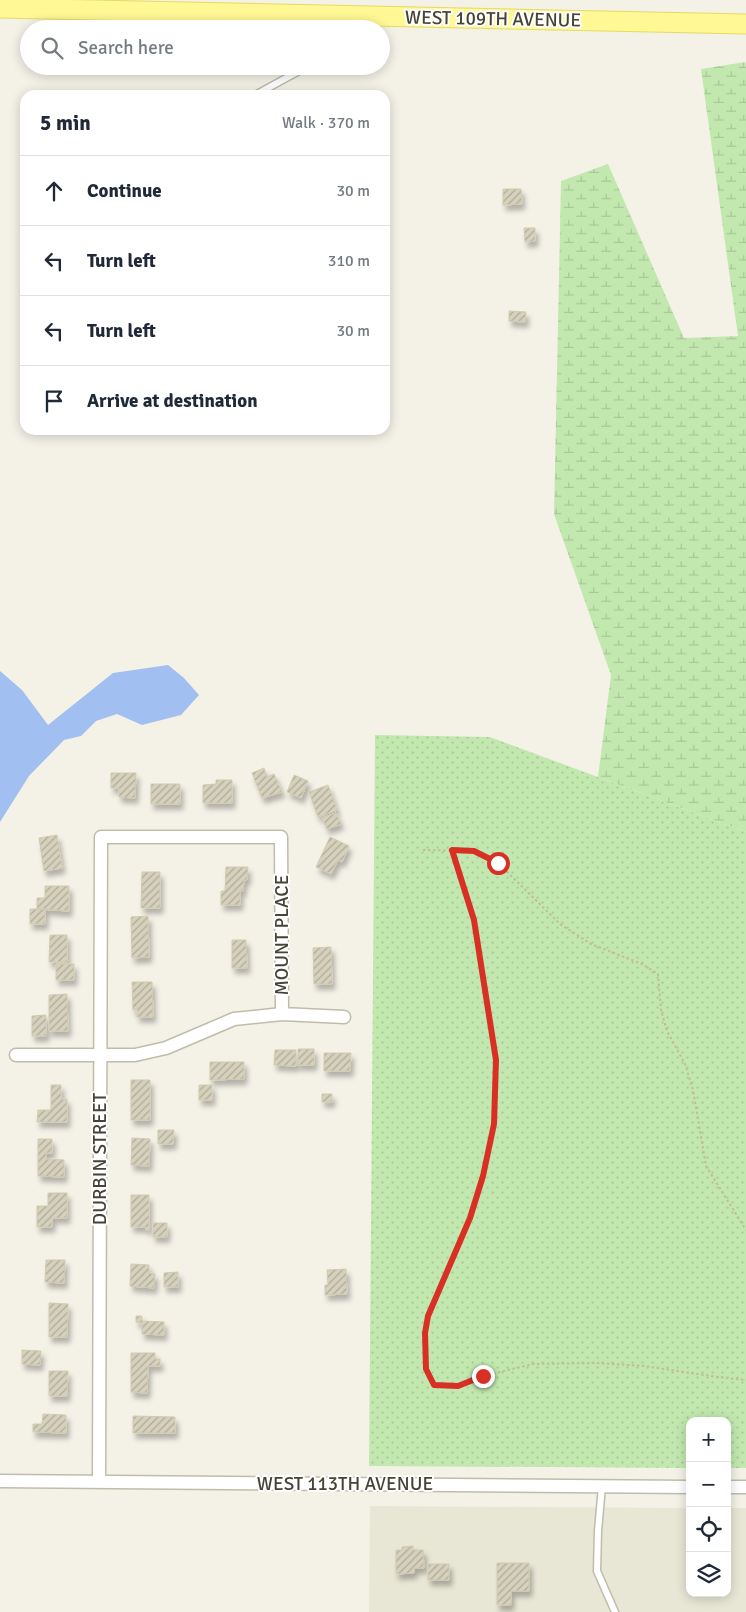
<!DOCTYPE html>
<meta charset="utf-8">
<style>
body{margin:0;font-family:Signika,sans-serif;background:#f2f2f3;color:#1f2937}
.controls{position:absolute;right:15px;bottom:15px;display:grid;overflow:hidden;border-radius:10px;box-shadow:0 2px 12px #0003}
.controls button{width:45px;height:45px;display:grid;place-items:center;padding:0;border:0;border-bottom:1px solid #e0e1e3;background:#fff;color:#1f2937;font:25px sans-serif}
.stop{position:absolute;width:15px;height:15px;margin:-11px;border:4px solid #d93025;border-radius:50%;background:#fff}
.stop.end{background:#d93025;border-color:#fff;box-shadow:0 1px 5px #0008}
.list{margin:0;padding:0;list-style:none}
h2{display:flex;justify-content:space-between;align-items:center;height:65px;margin:0;padding:0 20px;font-size:21px}
h2 small{font-size:16px;font-weight:400;color:#747a83}
.list li{display:grid;grid-template-columns:32px 1fr auto;gap:15px;align-items:center;box-sizing:border-box;height:70px;padding:0 20px;border-top:1px solid #e0e1e3}
.list b{display:block;font-size:19px;white-space:nowrap}
.list em{font-size:16px;font-style:normal;color:#747a83}
.icon{flex:none;width:28px;height:28px;fill:none;stroke:currentColor;stroke-width:2;stroke-linecap:round;stroke-linejoin:round}
.map{position:relative;flex:none;width:746px;height:1612px;overflow:hidden}
.search{position:absolute;background:#fff;box-shadow:0 2px 12px #0003;left:20px;top:20px;width:370px;height:55px;display:flex;align-items:center;gap:12px;box-sizing:border-box;padding:0 18px;border-radius:28px;color:#747a83;font-size:19px}
.panel{position:absolute;background:#fff;box-shadow:0 2px 12px #0003;left:20px;top:90px;width:370px;height:345px;border-radius:15px}
.map>svg:first-child{display:block}
.residential{fill:#e8e6d5}
.grass{fill:url(#grass-dots)}
.wetland{fill:url(#wetland-marsh)}
.water{fill:#a2bff1}
.building{fill:url(#building-hatch);stroke:#d0cbaf;filter:url(#shadow)}
.lines{fill:none;stroke-linecap:round;stroke-linejoin:round}
.service-casing{stroke:#bfbda9;stroke-width:9}
.minor-casing{stroke:#bfbda9;stroke-width:15}
.primary-casing{stroke:#e5db63;stroke-width:21}
.path{stroke:#c1bc9a;stroke-width:2;stroke-dasharray:2.5 2.5;stroke-linecap:butt}
.service{stroke:#fff;stroke-width:6}
.minor{stroke:#fff;stroke-width:12}
.primary{stroke:#fff894;stroke-width:19}
.route{stroke:#d93025;stroke-width:6}
.labels{text-anchor:middle;dominant-baseline:central;stroke-width:4;stroke-linejoin:round;paint-order:stroke}
.street-label{font-size:19px;fill:#474436;stroke:#fff}
</style>
<div class="map">
<svg width="746" height="1612" viewBox="0 0 746 1612">
<defs>
<pattern id="grass-dots" width="8" height="8" patternUnits="userSpaceOnUse" patternTransform="scale(1.25)"><rect width="8" height="8" fill="#c2e8af"/><path d="M2 2h.1M6 6h.1" fill="none" stroke="#a8c897" stroke-width="1.8" stroke-linecap="round"/></pattern>
<pattern id="wetland-marsh" width="20" height="14" patternUnits="userSpaceOnUse" patternTransform="scale(1.25)"><rect width="20" height="14" fill="#c2e8af"/><path d="M1 5h8M5 5V1M11 12h8M15 12V8" fill="none" stroke="#a8c897"/></pattern>
<pattern id="building-hatch" width="6" height="6" patternUnits="userSpaceOnUse" patternTransform="scale(1.25)"><rect width="6" height="6" fill="#d5d1bc"/><path d="M-1 1l2-2M0 6l6-6M5 7l2-2" fill="none" stroke="#afab9a"/></pattern>
<filter id="shadow"><feDropShadow dx="3" dy="5.5" stdDeviation="2.5" flood-color="#0004"/></filter>
</defs>
<rect width="100%" height="100%" fill="#f4f2e7"/>
<!-- residential -->
<path class="residential" d="M370,1506L690,1508V1593H727V1508H746V1612H369Z"/>
<!-- grass -->
<path class="grass" d="M375,735L490,737L746,832V1468H727V1421H690V1468L369,1466Z"/>
<!-- wetland -->
<path class="wetland" d="M745,62L746,68V832L598,777L611,675L554,514L561,181L608,164L684,338L738,336L701,69Z"/>
<!-- water -->
<path class="water" d="M168,665L184,678L199,695L181,715L142,725L117,714L96,721L81,736L64,740L29,776L0,822V671L22,690L48,725L113,673Z"/>
<!-- building -->
<path class="building" d="M503,189H521L522,204L503,205Z
M524,228H535V241L525,242Z
M509,311L526,312L525,322L509,321Z
M264,768L267,777L274,774L282,792L262,798L252,773Z
M111,773H136L135,798L119,797V788H111Z
M294,775L308,781L301,798L287,792Z
M216,780H232V803H203V785L216,784Z
M151,784H180V804H151Z
M328,785L337,810L318,817L309,792Z
M336,813L341,824L327,829L322,818Z
M57,835L62,868L44,871L39,838Z
M330,837L349,846L342,862L338,860L331,874L316,867Z
M226,867H248L247,880H244L243,891H240V905H221V891H225Z
M142,872H160V908H141Z
M45,886H69V911L37,909V898H45Z
M30,909H45V924H30Z
M148,916L149,957L132,958L131,917Z
M50,935H67V962H49Z
M232,940H246L247,968H232Z
M331,947L332,984H314L313,948Z
M56,964H74V980H56Z
M132,982H152L153,1017H137V1009L133,1010Z
M67,994L68,1031H49V995Z
M46,1015V1036H32V1016Z
M298,1049H314V1065H298Z
M275,1050H296V1066L274,1065Z
M324,1053H351L350,1071H324Z
M210,1062H244V1079L210,1080Z
M131,1080H150V1120H131Z
M51,1085H61V1099H67V1122H37L38,1110H51Z
M199,1085H212V1100H199Z
M322,1094H332V1102H322Z
M158,1130H174L173,1144H158Z
M132,1138L150,1139L149,1166L131,1165Z
M38,1139H52V1153H46V1159L64,1160V1177L38,1176Z
M48,1193H67V1218H52V1227H37V1206H48Z
M131,1195H149V1230H146V1227H131Z
M153,1223H167V1237H153Z
M46,1260H65L64,1283L45,1282Z
M131,1264L149,1265V1273L155,1274L154,1288L130,1286Z
M346,1269L347,1294L325,1295V1285H328L327,1270Z
M178,1272V1287H164V1273Z
M49,1303L68,1304L67,1337H49Z
M136,1316H142V1321L164,1322V1335L142,1334V1323L136,1322Z
M22,1350L41,1351L40,1365L22,1364Z
M131,1353H155V1359H160V1366H148L147,1393L131,1392Z
M49,1371H68L67,1396H49Z
M43,1414L66,1415V1433L33,1432V1424H42Z
M133,1416L175,1417V1433H133Z
M413,1546V1550H423L424,1568H414V1573L396,1574V1550H402V1547Z
M497,1563H529V1591H511V1605H497Z
M428,1564H449V1580H428Z"/>
<g class="lines">
<defs>
<path id="service" d="M352,29L353,17
M255,95L308,66
M602,1486L598,1531L597,1571L615,1612"/>
<path id="minor" d="M16,1055H135L166,1048L234,1019L282,1014L344,1017
M0,1481L690,1487
M99,1482L101,837H281L282,1014
M727,1487H746"/>
<path id="primary" d="M0,8L746,24"/>
</defs>
<!-- service casing -->
<use href="#service" class="service-casing"/>
<!-- minor casing -->
<use href="#minor" class="minor-casing"/>
<!-- primary casing -->
<use href="#primary" class="primary-casing"/>
<!-- path -->
<path class="path" d="M423,850L474,851L498,863L560,924L591,944L642,964L658,974L661,1010L667,1031L685,1064L693,1090L706,1166L746,1230
M453,850L474,920L496,1060L494,1124L483,1176L470,1218L428,1316L425,1333L426,1369L434,1385L458,1386L483,1376L533,1364L597,1363L644,1366L718,1377L746,1380"/>
<!-- service -->
<use href="#service" class="service"/>
<!-- minor -->
<use href="#minor" class="minor"/>
<!-- primary -->
<use href="#primary" class="primary"/>
</g>
<g class="lines">
<!-- route -->
<path class="route" d="M483,1376L458,1386L434,1385L426,1369L425,1333L428,1316L470,1218L483,1176L494,1124L496,1060L474,920L452,850L474,851L498,863"/>
</g>
<g class="labels">
<!-- street labels -->
<g class="street-label">
<text transform="translate(493 19) rotate(1)">WEST 109TH AVENUE</text>
<text transform="translate(282 935) rotate(-90)">MOUNT PLACE</text>
<text transform="translate(100 1159) rotate(-90)">DURBIN STREET</text>
<text x="345" y="1484">WEST 113TH AVENUE</text>
</g>
</g>
</svg>
<div class="controls">
<button>+</button>
<button>−</button>
<button><svg class="icon" aria-label="locate" viewBox="0 0 24 24"><circle cx="12" cy="12" r="6"/><path d="M12 2v4M12 18v4M2 12h4M18 12h4"/></svg></button>
<button><svg class="icon" aria-label="layers" viewBox="0 0 24 24"><path d="M12 4l9 5-9 5-9-5zM3 14l9 5 9-5"/></svg></button>
</div>
<div class="stop" style="left:498px;top:863px"></div>
<div class="stop end" style="left:483px;top:1376px"></div>
<div class="search"><svg class="icon" aria-label="search" viewBox="0 0 24 24"><circle cx="10" cy="10" r="6"/><path d="M15 15l6 6"/></svg>Search here</div>
<section class="panel">
<h2>5 min<small>Walk · 370 m</small></h2>
<ul class="list">
<li><svg class="icon" aria-label="ahead" viewBox="0 0 24 24"><path d="M12 20V5M6 11l6-6 6 6"/></svg><div><b>Continue</b></div><em>30 m</em></li>
<li><svg class="icon" aria-label="left" viewBox="0 0 24 24"><path d="M17 20v-9H6M10 6l-5 5 5 5"/></svg><div><b>Turn left</b></div><em>310 m</em></li>
<li><svg class="icon" aria-label="left" viewBox="0 0 24 24"><path d="M17 20v-9H6M10 6l-5 5 5 5"/></svg><div><b>Turn left</b></div><em>30 m</em></li>
<li><svg class="icon" aria-label="arrive" viewBox="0 0 24 24"><path d="M6 21V4h12l-3 4 3 4H6"/></svg><div><b>Arrive at destination</b></div></li>
</ul>
</section>
</div>
